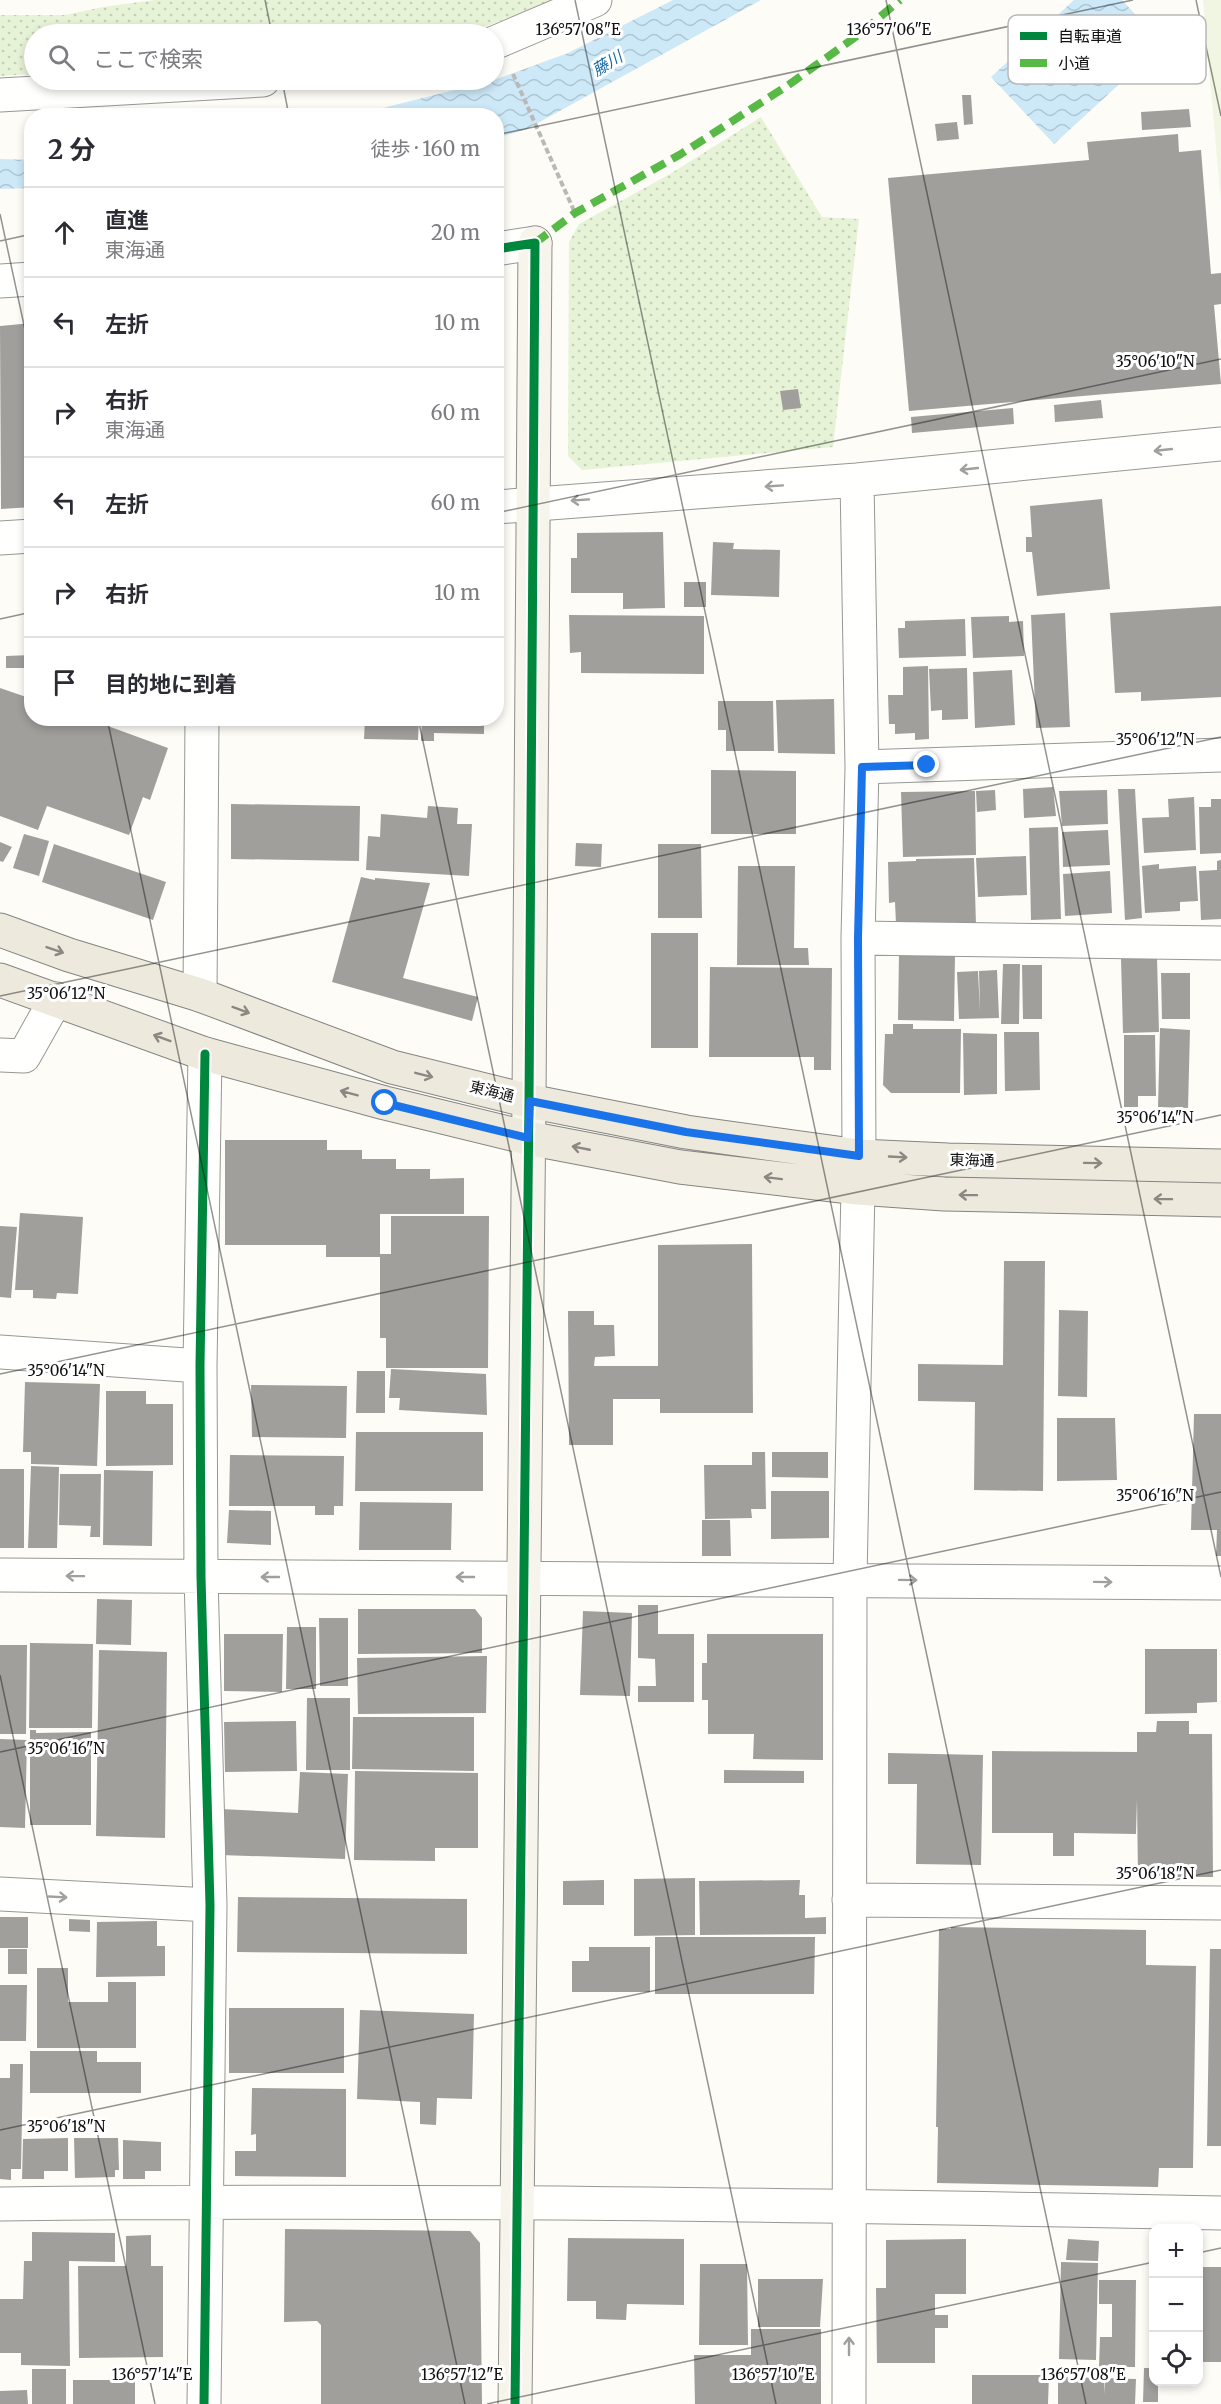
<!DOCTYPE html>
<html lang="ja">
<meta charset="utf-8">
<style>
body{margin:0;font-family:Merriweather,"Noto Sans JP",serif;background:#f2f2f3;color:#2b2b33}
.controls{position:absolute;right:18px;bottom:18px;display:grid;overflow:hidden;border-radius:12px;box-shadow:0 3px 9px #0003}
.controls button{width:54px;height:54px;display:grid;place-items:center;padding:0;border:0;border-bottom:2px solid #e1e1e2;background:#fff;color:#2b2b33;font:30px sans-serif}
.stop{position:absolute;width:18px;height:18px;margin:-14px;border:4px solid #1a73e8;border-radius:50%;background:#fff}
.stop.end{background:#1a73e8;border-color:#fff;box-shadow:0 2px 6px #0008}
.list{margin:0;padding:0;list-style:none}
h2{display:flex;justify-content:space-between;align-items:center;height:78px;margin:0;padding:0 24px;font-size:26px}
h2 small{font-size:20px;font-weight:400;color:#7c7c81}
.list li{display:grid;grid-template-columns:39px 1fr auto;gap:18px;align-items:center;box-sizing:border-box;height:90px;padding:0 24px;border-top:2px solid #e1e1e2}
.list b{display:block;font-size:22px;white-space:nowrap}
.list p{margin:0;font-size:20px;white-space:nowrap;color:#7c7c81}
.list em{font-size:20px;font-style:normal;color:#7c7c81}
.icon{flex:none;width:33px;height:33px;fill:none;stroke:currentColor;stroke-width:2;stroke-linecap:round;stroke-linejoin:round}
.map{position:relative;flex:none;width:1221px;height:2404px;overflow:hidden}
.search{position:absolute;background:#fff;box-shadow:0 3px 9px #0003;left:24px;top:24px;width:480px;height:66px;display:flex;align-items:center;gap:15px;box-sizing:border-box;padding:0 21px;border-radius:33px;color:#7c7c81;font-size:22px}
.panel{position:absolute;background:#fff;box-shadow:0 3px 9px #0003;left:24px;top:108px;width:480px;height:618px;border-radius:24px}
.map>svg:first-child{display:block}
.park{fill:url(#park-dots)}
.pitch{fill:#f0f6e1}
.water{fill:url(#water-waves)}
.building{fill:#a19f9c}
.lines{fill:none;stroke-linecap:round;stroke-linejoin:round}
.street-casing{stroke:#979795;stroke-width:35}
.secondary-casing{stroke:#8e8d8b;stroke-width:35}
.primary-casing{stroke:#858482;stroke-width:35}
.path{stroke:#b9b9b8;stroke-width:4;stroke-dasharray:6 3;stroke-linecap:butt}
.street{stroke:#fffffe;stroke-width:33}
.secondary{stroke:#f6f4eb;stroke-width:33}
.primary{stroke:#ede9dc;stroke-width:33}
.quiet{stroke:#58b947;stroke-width:8;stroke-dasharray:15 8;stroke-linecap:butt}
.cycleway-casing{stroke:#fff;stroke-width:13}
.cycleway{stroke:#00873e;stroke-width:9}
.oneway{stroke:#a0a09f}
.oneway2{stroke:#8a8881}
.route{stroke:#1a73e8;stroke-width:8}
.ticks{fill:none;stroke:#111;stroke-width:1.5;stroke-opacity:0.45}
.labels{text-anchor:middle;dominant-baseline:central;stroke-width:6;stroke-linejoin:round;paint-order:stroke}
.street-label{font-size:15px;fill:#111;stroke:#fff}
.water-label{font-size:16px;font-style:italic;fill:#1768a6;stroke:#fff}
.key{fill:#fff;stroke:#b8b8b8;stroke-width:1.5}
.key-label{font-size:16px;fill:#111}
.ticks-label{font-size:15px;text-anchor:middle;fill:#111;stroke:#fff;stroke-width:6;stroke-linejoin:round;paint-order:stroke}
</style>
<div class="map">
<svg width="1221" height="2404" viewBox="0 0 1221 2404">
<defs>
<pattern id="park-dots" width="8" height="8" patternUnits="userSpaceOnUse" patternTransform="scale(1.5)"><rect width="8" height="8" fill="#e7f3d7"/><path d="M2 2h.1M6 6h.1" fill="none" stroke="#c5cfb8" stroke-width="1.8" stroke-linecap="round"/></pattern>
<pattern id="water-waves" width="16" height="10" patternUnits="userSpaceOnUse" patternTransform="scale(1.5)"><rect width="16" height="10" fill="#cde8f7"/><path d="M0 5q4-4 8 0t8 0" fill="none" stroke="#afc6d3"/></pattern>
</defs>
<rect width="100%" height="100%" fill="#fdfcf7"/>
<!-- park -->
<path class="park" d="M155,0H554L490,25L456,34H34V74L0,76V15H65L103,7Z
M761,117L822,217L859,219L833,447L582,470L568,456L569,242L579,224L670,174Z"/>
<!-- pitch -->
<path class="pitch" d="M1203,0H1221V202Z"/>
<!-- water -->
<path class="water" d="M673,0H761L527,129L497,138L496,116L355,115L494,80L568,53Z
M1074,0H1122L1163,44L1054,144L991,77Z
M0,159L31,160V188L0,189Z"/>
<!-- building -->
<path class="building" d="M962,95H971L973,124L964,125Z
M1189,109L1191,127L1142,130L1141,112Z
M957,122L959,139L937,141L935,124Z
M1178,134L1179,152L1201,150L1211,274L1221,273V304L1214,305L1221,384L909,411L888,178L1089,160L1087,142Z
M32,323V507L1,509L0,326Z
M798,389L801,408L783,410L780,391Z
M1101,400L1103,418L1055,422L1054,405Z
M1013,408L1014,424L912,433L911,417Z
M1102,499L1110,589L1037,596L1032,552H1026V537H1032L1030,506Z
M663,532L665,608L623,609V593H571V558H577V533Z
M713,542L734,543L733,549L780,550L779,597L711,595Z
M684,582H706V607H684Z
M1221,606V697L1141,701V692L1115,693L1110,613Z
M1065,613L1070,727L1036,728L1031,615Z
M569,615L704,616V674L581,673V652L570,653Z
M1009,616V622L1023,621L1024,656L973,658L971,617Z
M965,619L966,656L899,658L898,628H905V621Z
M32,655V668H6V656Z
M928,666L929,739L915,740V733L895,734V724H889L888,695H903V667Z
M967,668L968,719L942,720V710L931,711L929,669Z
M1012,670L1015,725L975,728L973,672Z
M0,688L32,699V718H86L168,748L150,800L143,797L129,835L47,806L38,830L0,816Z
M834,699L835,754L778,753L776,700Z
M718,701H773L774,751H726V730H718Z
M365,718H419L418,740L364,739Z
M422,718H484V734L434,733V741H421Z
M711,770L796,771V834H711Z
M1053,787L1056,816L1024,818L1023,789Z
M1118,789H1135L1142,918L1125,920Z
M995,790L996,810L977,812L976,791Z
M1107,790L1108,824L1062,826L1059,791Z
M975,791L976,855L903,857L901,792Z
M1194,797L1196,850L1144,853L1142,818L1169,817L1168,799Z
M1211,799H1221V853L1200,854L1199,807H1211Z
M231,804L360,806L359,861L231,859Z
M428,806L458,808L457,824H472L469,876L366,870L368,836L380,837L381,814L427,818Z
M1058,827L1061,919L1031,920L1029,828Z
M1108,830L1110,865L1063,867L1062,832Z
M24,834L49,841L39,876L13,868Z
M0,842L12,847L3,862L0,861Z
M576,843L602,844L601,867L575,866Z
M54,844L166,882L153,920L42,882Z
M658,844H701L702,918H658Z
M1026,856L1027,895L978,897L976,858Z
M974,858L976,925L896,924L895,902L889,903L888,862L916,861V859Z
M1221,860V919L1201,920L1199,871L1217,870V861Z
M1159,864V869L1196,866L1198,901L1180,902V911L1145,913L1142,866Z
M738,866H795L794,948H808L809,965H737Z
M1110,871L1112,913L1065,916L1063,874Z
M361,877L375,880V878L430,883L403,978L478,997L472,1021L332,982Z
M651,933H698V1048H651Z
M899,954L955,955L954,1021L898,1020Z
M1157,958L1159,1032L1123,1033L1121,959Z
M1003,964H1020L1019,1024H1001Z
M1022,965H1042V1019H1023Z
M710,967L832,968L831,1070H814V1057H709Z
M997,970L999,1018L959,1019L957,972L978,971L980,1012L979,971Z
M1161,973H1190V1019H1162Z
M893,1024H913V1029H961L960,1093H891L883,1085L885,1034H893Z
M1160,1028L1190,1030L1188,1108L1158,1107Z
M1004,1032H1039L1040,1090L1005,1091Z
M963,1033L997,1034V1094L964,1095Z
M1124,1035H1155L1156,1096H1138V1107H1124Z
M225,1140H327V1150H362V1159H396V1169H430V1179L464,1178V1214H380V1254H391V1216H489L488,1368H386V1338H380V1257H326V1245H225Z
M20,1213L83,1217L78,1294L57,1293L56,1299L33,1298V1290H15Z
M0,1226L17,1227L11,1298L0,1297Z
M752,1244L753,1413H660V1399H613V1445H569L568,1311H594V1325H614L615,1356L595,1357L594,1366H658V1245Z
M1004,1261H1045L1043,1491L974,1490L975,1402L918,1401V1364L1003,1365Z
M1059,1310L1088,1311L1087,1397L1058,1396Z
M391,1369L486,1374L487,1415L399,1410L400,1398H389Z
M357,1371H385V1413H356Z
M25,1382L100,1384L97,1466L31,1464V1452H23Z
M251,1385L347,1386L346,1438L252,1437Z
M106,1391H146V1404H173V1465L106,1466Z
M1194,1414H1221V1556H1216L1217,1530H1191Z
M1057,1418H1115L1117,1480L1057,1481Z
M356,1432H483V1491H355Z
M752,1452H765L766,1509H751L752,1518L705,1519L704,1465H752Z
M772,1452H828V1478L772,1477Z
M230,1455L344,1456L343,1506H334V1515H315V1506H229Z
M31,1466L59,1467L57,1548H28Z
M0,1469H24V1548H0Z
M104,1470L153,1471L152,1546L103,1545Z
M60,1474H101L100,1537H90L91,1526L59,1525Z
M771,1491H829V1538L771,1539Z
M360,1502L452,1503L451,1550H359Z
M229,1510L271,1511V1545L227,1543Z
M702,1520H730L731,1556H702Z
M97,1599L132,1600L131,1645L96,1644Z
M638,1605H658V1634H694V1702H638V1686H656L655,1659L638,1658Z
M358,1609H475L482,1618V1653L358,1654Z
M583,1611L632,1613L630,1696L580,1695Z
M319,1618H348V1686H320Z
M287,1627H316V1689H286Z
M224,1634H283L282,1692L224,1691Z
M707,1634H823V1760L753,1759L754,1734H708V1700H702V1663H707Z
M30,1643L93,1644L92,1728H29Z
M0,1645H27L26,1734H0Z
M1145,1649H1217V1702L1197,1703V1713L1145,1714Z
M99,1650L167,1652L165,1838L96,1836Z
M487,1656L486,1713L358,1714L357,1658Z
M307,1698H350V1770H306Z
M353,1717H474V1771L352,1769Z
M296,1721L297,1771L225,1772L224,1722Z
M1157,1721H1189V1734H1212L1213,1877H1138L1137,1799L1136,1834L1074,1833V1856H1053V1833H992V1751L1137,1752V1732H1156Z
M30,1730H36V1733L91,1732V1825H30Z
M0,1739L27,1740L25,1828L0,1827Z
M888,1753L983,1755L981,1865L916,1864L917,1784H888Z
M724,1770L804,1771V1783H724Z
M355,1771L478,1773V1848H435V1861L354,1860Z
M300,1772L348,1774L345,1859L220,1855L221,1809L298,1813Z
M695,1878V1935L634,1936V1879Z
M604,1880V1905H563V1881Z
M800,1880L799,1895H805V1918L826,1917V1934L700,1935L699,1881Z
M238,1897L467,1899V1954L237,1952Z
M0,1917H28V1948H0Z
M69,1919L90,1920V1932L69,1931Z
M157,1921V1946H165V1976L96,1977L97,1922Z
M951,1927L1146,1930V1965L1196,1966L1193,2168H1159L1158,2187L937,2183L938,2127H936L939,1929H951Z
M655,1937H815L814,1994H655Z
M589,1947H650V1992H572V1961H589Z
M8,1949H27V1974H8Z
M1210,1949H1221V2146H1207Z
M37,1968H68V2002H108V1982H136V2048H37Z
M0,1985H27L26,2041H0Z
M229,2008H344V2073H229Z
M360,2010L474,2014L472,2099L437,2098L436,2125L420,2124V2102L357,2099Z
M30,2051H97V2062H141V2093H30Z
M10,2064H23L21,2169H11V2180L0,2179V2078H10Z
M252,2088L346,2089V2177L235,2176V2151H256V2134L251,2135Z
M68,2138V2171H44V2179H22L23,2139Z
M74,2138H118L119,2170H115V2177L75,2178Z
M123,2140L161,2142V2171H145V2179H123Z
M285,2229L470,2231L480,2243L482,2404H321V2325L317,2321L284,2322Z
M32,2232L115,2233V2262L69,2261L70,2366L21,2365V2353H0V2299H23L24,2261H32Z
M151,2235V2266H163V2357L79,2358L78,2266H126V2236Z
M568,2238L684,2239V2305L627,2304L626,2320L596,2319V2301H567Z
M966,2239V2294H935V2315H948V2328H935V2363H877L876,2288H886V2240Z
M1068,2239L1099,2241L1098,2261L1066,2260Z
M1061,2262L1098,2263L1096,2360L1059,2359Z
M700,2264H747L748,2345H699Z
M1198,2267H1221V2362H1198Z
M758,2279H823L820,2327H758Z
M1099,2280H1136L1135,2367H1099L1100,2337H1112V2304H1099Z
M751,2329H821V2404H695L694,2355H751Z
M1144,2368H1154V2382H1158V2402H1143Z
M32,2369H66V2404H32Z
M972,2375H1049L1048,2404H972Z
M1058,2377L1104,2378L1105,2394V2378L1136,2379L1135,2404H1058Z
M73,2380H135V2404H73Z
M27,2390L28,2404H0V2391Z"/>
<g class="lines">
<defs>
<path id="street" d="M494,43L595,0
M0,95L263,80
M496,249L535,243
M0,281L32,279
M857,480L862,767L858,938L859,1156
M496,507L857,480L1221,444
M0,538L32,536
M862,767L1221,755
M858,938L1221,943
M200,995L202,718
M0,1055L24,1056L56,999
M0,1352L200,1366
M0,1575L1221,1583
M0,1894L210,1905
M849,1900L1221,1903
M0,2204C407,2199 814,2205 1221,2213
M204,2404L210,1905L201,1577L200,1366L205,1054
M849,2404L850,1579L858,1188"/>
<path id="secondary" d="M515,2404L529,1101L535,243"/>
<path id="primary" d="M0,930L69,955L200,995L392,1067L529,1101L686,1132L859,1156L948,1160L1221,1166
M0,980L205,1054L385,1103L528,1138L680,1167L858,1188L944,1194L1221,1200"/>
</defs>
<!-- street casing -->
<use href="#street" class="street-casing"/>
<!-- secondary casing -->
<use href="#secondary" class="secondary-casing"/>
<!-- primary casing -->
<use href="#primary" class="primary-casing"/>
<!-- path -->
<path class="path" d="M513,74L575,213"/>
<!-- street -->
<use href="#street" class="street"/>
<!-- secondary -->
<use href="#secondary" class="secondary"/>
<!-- primary -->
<use href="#primary" class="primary"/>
<!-- quiet -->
<path class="quiet" d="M535,243L575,213L681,154L787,86L861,33L900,0"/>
<defs>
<path id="cycleway" d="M496,249L535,243L529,1101L515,2404
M204,2404L210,1905L201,1577L200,1366L205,1054"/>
</defs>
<!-- cycleway casing -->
<use href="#cycleway" class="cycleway-casing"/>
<!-- cycleway -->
<use href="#cycleway" class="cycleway"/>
</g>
<!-- one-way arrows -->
<defs><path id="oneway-shaft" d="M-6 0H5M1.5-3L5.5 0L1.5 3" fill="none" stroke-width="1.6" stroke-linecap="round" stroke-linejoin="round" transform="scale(1.5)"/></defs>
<g class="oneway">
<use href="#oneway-shaft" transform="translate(1163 450) rotate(174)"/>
<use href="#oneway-shaft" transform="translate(969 469) rotate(174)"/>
<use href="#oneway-shaft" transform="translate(774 486) rotate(176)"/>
<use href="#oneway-shaft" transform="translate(580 500) rotate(176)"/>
<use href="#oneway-shaft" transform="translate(75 1576) rotate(-179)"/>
<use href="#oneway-shaft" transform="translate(270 1577) rotate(-180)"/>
<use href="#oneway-shaft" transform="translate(465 1577) rotate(-180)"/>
<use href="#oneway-shaft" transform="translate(908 1580) rotate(1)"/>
<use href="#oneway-shaft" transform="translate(1103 1582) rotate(1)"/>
<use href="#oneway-shaft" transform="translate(58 1897) rotate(3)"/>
<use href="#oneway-shaft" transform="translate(849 2346) rotate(-90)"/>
</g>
<g class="oneway2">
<use href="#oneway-shaft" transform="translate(55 950) rotate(19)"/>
<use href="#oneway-shaft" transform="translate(241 1010) rotate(20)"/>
<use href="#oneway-shaft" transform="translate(162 1038) rotate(-160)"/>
<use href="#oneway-shaft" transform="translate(424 1075) rotate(14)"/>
<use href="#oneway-shaft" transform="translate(349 1093) rotate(-165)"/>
<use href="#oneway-shaft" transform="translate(581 1148) rotate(-169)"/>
<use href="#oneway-shaft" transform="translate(898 1157) rotate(3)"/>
<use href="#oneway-shaft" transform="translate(1093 1163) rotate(1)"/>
<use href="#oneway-shaft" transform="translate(773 1178) rotate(-173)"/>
<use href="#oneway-shaft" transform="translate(968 1195) rotate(-179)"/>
<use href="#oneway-shaft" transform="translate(1163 1199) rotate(-179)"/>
</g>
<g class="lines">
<!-- route -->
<path class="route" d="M385,1103L528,1138L530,1101L686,1132L859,1156L858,938L862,767L927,765"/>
</g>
<!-- ticks -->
<path class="ticks" d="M265,0L272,34M575,0L1086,2404M886,0L1221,1577M1196,0L1221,116M282,80L289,116M496,135L1133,0M0,214L32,362M0,241L32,234M496,513L1221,359M0,619L32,612M107,718L465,2404M418,718L776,2404M0,996L1221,737M0,1374L1221,1115M0,1675L155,2404M0,1752L1221,1492M0,2130L1221,1870M1198,2253L1221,2248M487,2404L1154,2262"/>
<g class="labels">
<!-- street labels -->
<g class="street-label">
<text transform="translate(492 1091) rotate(14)">東海通</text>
<text transform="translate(972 1160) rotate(1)">東海通</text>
</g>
<!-- water labels -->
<g class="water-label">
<text transform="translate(607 63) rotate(-31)">藤川</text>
</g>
</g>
<!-- legend -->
<rect x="1008" y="15" width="198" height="69" rx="9" class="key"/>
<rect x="1020" y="32" width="27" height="8" fill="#00873e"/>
<rect x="1020" y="59" width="27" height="8" fill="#58b947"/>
<g class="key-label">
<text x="1058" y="42">自転車道</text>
<text x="1058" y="69">小道</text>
</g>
<g class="ticks-label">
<text x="578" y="35">136°57'08"E</text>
<text x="889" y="35">136°57'06"E</text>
<text x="1155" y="367">35°06'10"N</text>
<text x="1155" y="745">35°06'12"N</text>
<text x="66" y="999">35°06'12"N</text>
<text x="1155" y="1123">35°06'14"N</text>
<text x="66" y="1376">35°06'14"N</text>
<text x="1155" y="1501">35°06'16"N</text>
<text x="66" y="1754">35°06'16"N</text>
<text x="1155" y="1879">35°06'18"N</text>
<text x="66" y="2132">35°06'18"N</text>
<text x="152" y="2380">136°57'14"E</text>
<text x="462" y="2380">136°57'12"E</text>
<text x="773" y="2380">136°57'10"E</text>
<text x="1083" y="2380">136°57'08"E</text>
</g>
</svg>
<div class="controls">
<button>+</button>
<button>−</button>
<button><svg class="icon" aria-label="locate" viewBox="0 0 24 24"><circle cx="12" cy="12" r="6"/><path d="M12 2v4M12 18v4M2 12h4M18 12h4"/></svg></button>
</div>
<div class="stop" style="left:385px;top:1103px"></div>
<div class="stop end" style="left:927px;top:765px"></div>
<div class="search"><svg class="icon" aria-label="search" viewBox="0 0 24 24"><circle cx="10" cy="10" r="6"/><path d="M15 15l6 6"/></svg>ここで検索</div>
<section class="panel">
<h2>2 分<small>徒歩 · 160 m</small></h2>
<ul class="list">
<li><svg class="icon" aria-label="ahead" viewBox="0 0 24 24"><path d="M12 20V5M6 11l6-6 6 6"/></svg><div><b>直進</b><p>東海通</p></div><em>20 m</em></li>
<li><svg class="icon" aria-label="left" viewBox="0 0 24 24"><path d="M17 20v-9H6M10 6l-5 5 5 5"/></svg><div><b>左折</b></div><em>10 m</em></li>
<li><svg class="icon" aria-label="right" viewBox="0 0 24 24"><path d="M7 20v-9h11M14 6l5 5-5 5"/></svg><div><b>右折</b><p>東海通</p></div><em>60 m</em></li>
<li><svg class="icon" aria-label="left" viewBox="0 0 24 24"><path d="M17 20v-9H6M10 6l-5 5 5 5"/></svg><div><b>左折</b></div><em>60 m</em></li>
<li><svg class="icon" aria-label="right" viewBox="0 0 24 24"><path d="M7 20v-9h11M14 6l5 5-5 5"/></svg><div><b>右折</b></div><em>10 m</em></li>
<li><svg class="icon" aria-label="arrive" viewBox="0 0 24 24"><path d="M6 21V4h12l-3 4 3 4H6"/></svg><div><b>目的地に到着</b></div></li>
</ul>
</section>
</div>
